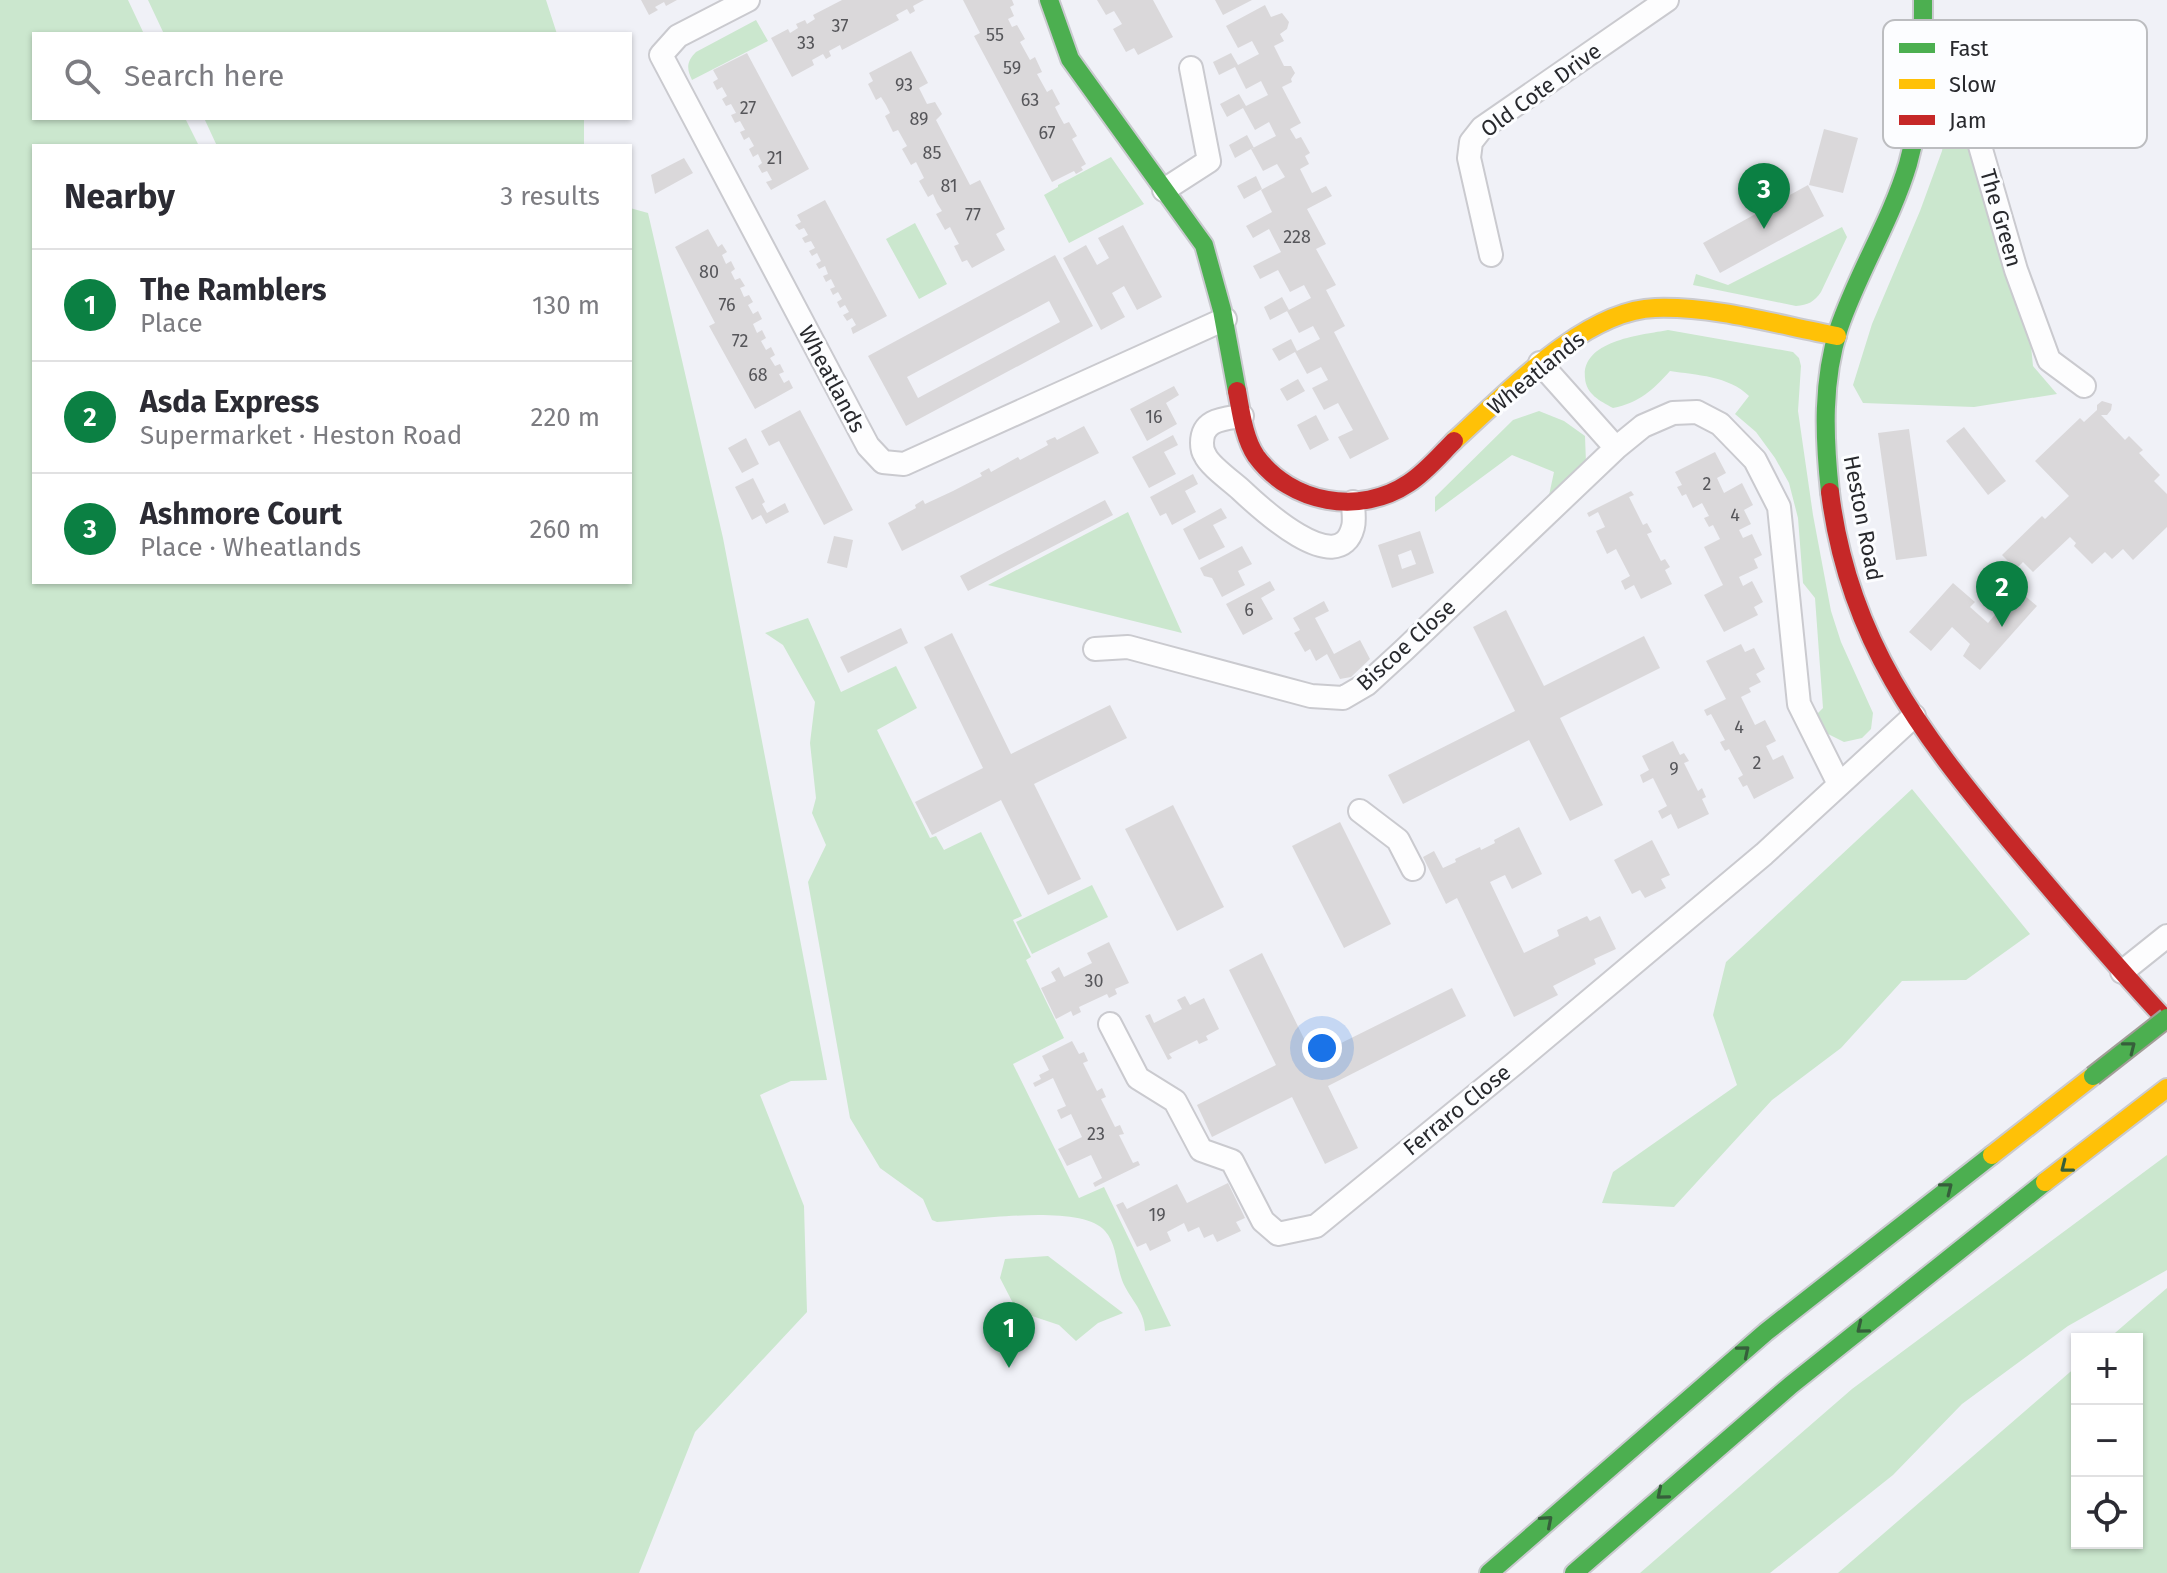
<!DOCTYPE html>
<meta charset="utf-8">
<style>
body{margin:0;font-family:"Fira Sans",sans-serif;background:#f7f7f7;color:#2b2b33}
.controls{position:absolute;right:24px;bottom:24px;display:grid;overflow:hidden;border-radius:0px;box-shadow:0 2px 6px #0004}
.controls button{width:72px;height:72px;display:grid;place-items:center;padding:0;border:0;border-bottom:2px solid #e1e1e2;background:#fff;color:#2b2b33;font:40px sans-serif}
.you{position:absolute;left:1322px;top:1048px;width:28px;height:28px;margin:-20px;border:6px solid #fff;border-radius:50%;background:#1a73e8;box-shadow:0 0 0 12px #1a73e833}
.badge{display:grid;place-items:center;width:52px;height:52px;border-radius:50%;background:#0b8043;color:#fff;font-size:26px;font-weight:700}
.pin{position:absolute;translate:-50% -66px;filter:drop-shadow(0 2px 4px #0008)}
.pin::after{content:'';position:absolute;top:42px;width:28px;height:24px;background:inherit;clip-path:polygon(0 0,100% 0,50% 100%)}
.list{margin:0;padding:0;list-style:none}
h2{display:flex;justify-content:space-between;align-items:center;height:104px;margin:0;padding:0 32px;font-size:34px}
h2 small{font-size:26px;font-weight:400;color:#7c7c81}
.list li{display:grid;grid-template-columns:52px 1fr auto;gap:24px;align-items:center;box-sizing:border-box;height:112px;padding:0 32px;border-top:2px solid #e1e1e2}
.list b{display:block;font-size:30px;white-space:nowrap}
.list p{margin:0;font-size:26px;white-space:nowrap;color:#7c7c81}
.list em{font-size:26px;font-style:normal;color:#7c7c81}
.icon{flex:none;width:44px;height:44px;fill:none;stroke:currentColor;stroke-width:2;stroke-linecap:round;stroke-linejoin:round}
.map{position:relative;flex:none;width:2167px;height:1573px;overflow:hidden}
.search{position:absolute;background:#fff;box-shadow:0 2px 6px #0004;left:32px;top:32px;width:600px;height:88px;display:flex;align-items:center;gap:20px;box-sizing:border-box;padding:0 28px;border-radius:0px;color:#7c7c81;font-size:30px}
.panel{position:absolute;background:#fff;box-shadow:0 2px 6px #0004;left:32px;top:144px;width:600px;height:440px;border-radius:0px}
.map>svg:first-child{display:block}
.green{fill:#cbe7ce}
.building{fill:#dad8da;fill-rule:evenodd}
.lines{fill:none;stroke-linecap:round;stroke-linejoin:round}
.street-casing{stroke:#cacacf;stroke-width:26}
.fast-casing{stroke:#cacacf;stroke-width:22}
.slow-casing{stroke:#cacacf;stroke-width:22}
.jam-casing{stroke:#cacacf;stroke-width:22}
.street{stroke:#fdfdfe;stroke-width:22}
.fast{stroke:#4caf50;stroke-width:18}
.slow{stroke:#ffc107;stroke-width:18}
.jam{stroke:#c62828;stroke-width:18}
.fast-bridge-casing{stroke:#a19d97;stroke-width:22;stroke-linecap:butt}
.fast-bridge{stroke:#4caf50;stroke-width:18}
.oneway{stroke:#365f3b}
.labels{text-anchor:middle;dominant-baseline:central;stroke-width:6;stroke-linejoin:round;paint-order:stroke}
.number-label{font-size:18px;fill:#56565a}
.street-label{font-size:22px;fill:#28292d;stroke:#fcfdff}
.key{fill:#fcfdff;stroke:#bcbdc0;stroke-width:2}
.key-label{font-size:22px;fill:#28292d}
</style>
<div class="map">
<svg width="2167" height="1573" viewBox="0 0 2167 1573">
<rect width="100%" height="100%" fill="#f0f1f7"/>
<!-- green -->
<path class="green" d="M0,0H128L144,34H34V118H185L199,146H34V582H630V208L648,213L723,538L827,1080L791,1081L760,1095L804,1206L807,1312L695,1432L639,1573H0Z
M148,0H546L557,34H164Z
M756,20L768,41L692,80C686,68 687,61 696,52Z
M1953,92L2031,346L2033,366L2057,394L1974,407L1863,403L1853,385L1872,324L1920,211L1942,151Z
M204,118H584V146H217Z
M1111,157L1144,204L1069,243L1044,195L1058,187V185Z
M915,223L947,284L919,299L886,239Z
M1842,227L1847,237L1821,292C1814,302 1808,305 1796,306L1693,285L1696,274L1728,285Z
M1668,330L1793,352L1799,358L1801,366L1798,411L1813,515L1831,611L1841,642L1873,713L1871,729L1862,738L1844,742L1828,734L1815,716L1823,708L1815,598L1803,583L1798,518L1789,483L1775,458L1756,432L1735,414L1749,396C1729,376 1696,375 1670,371C1653,390 1639,403 1613,408C1600,401 1586,394 1585,378C1581,340 1642,335 1668,330Z
M1539,411L1564,421L1585,436L1586,463L1548,500L1554,472L1512,455L1435,512V497L1513,420Z
M1128,512L1182,633L988,585Z
M808,618L841,692L896,666L917,708L877,730L930,838L936,836L944,850L981,832L1022,916L1013,920L1031,957L1026,960L1064,1038L1013,1064L1079,1198L1104,1187L1171,1326L1145,1331C1145,1309 1127,1297 1121,1277C1116,1262 1116,1243 1105,1231C1082,1203 973,1220 937,1222L932,1220L923,1199L880,1168L850,1118L808,882L826,845L812,813L816,798L810,743L815,702L783,645L765,633Z
M1912,789L2030,934L1966,980L1902,981L1841,1048L1772,1100L1674,1207L1602,1203L1613,1172L1737,1085L1713,1015L1726,962Z
M1092,885L1108,917L1032,954L1016,922Z
M2167,1155V1270L2068,1326L1962,1404L1893,1475L1770,1573H1640L1852,1389Z
M1048,1256L1123,1313L1098,1323L1076,1341L1059,1325L1017,1311L1000,1278L1005,1259Z
M2167,1288V1573H1838L2077,1366V1543H2137V1339H2108Z"/>
<!-- building -->
<path class="building" d="M641,0H677L666,6L664,2L655,7L658,10L649,15Z
M842,0H924L913,6L915,11L910,14L907,9L896,15L899,20L842,50L840,45L829,51L831,56L826,59L823,54L812,60L814,65L792,77L771,38L788,29L790,33L798,28L796,24L805,20L807,24L815,19L813,15Z
M963,0H1012L1014,5L1010,7L1014,16L1008,19L1012,27L1017,25L1025,39L1020,42L1030,60L1035,57L1042,72L1037,74L1047,92L1052,89L1060,104L1055,107L1059,115L1064,124L1069,122L1077,136L1072,139L1086,164L1081,167L1083,170L1076,174L1074,171L1052,182L974,36L980,33Z
M1097,0H1153L1173,37L1138,55L1134,48L1126,52L1113,29L1122,24L1114,11L1106,15Z
M1215,0H1252L1223,15Z
M1265,5L1271,17L1282,13L1289,22L1287,29L1280,34L1284,41L1274,46L1284,66H1291L1295,73L1291,79L1292,82L1282,87L1301,123L1290,129L1296,139L1301,137L1310,153L1305,156L1309,164L1300,169L1312,193L1326,186L1332,196L1307,209L1326,244L1316,249L1336,285L1326,290L1345,326L1334,332L1389,439L1350,459L1338,437L1353,430L1338,403L1324,410L1312,388L1328,380L1321,367L1307,374L1295,352L1279,361L1272,349L1291,339L1297,351L1295,352L1320,339L1313,326L1299,333L1287,311L1311,298L1304,285L1290,292L1278,270L1260,279L1253,266L1281,252L1269,229L1253,238L1246,226L1272,212L1261,190L1285,177L1277,164L1263,171L1251,149L1235,158L1229,145L1247,135L1254,148L1251,149L1276,136L1269,122L1255,130L1243,108L1227,117L1220,104L1239,94L1246,106L1268,95L1261,81L1246,89L1235,67L1219,75L1213,62L1231,53L1238,65L1259,54L1252,41L1238,48L1226,26Z
M911,51L928,83L919,88L927,104L935,102L942,114L936,120L970,185L980,180L1005,229L996,234L1005,250L972,268L967,260L962,262L954,246L959,244L954,235L950,227L945,230L936,214L942,211L937,203L933,194L928,197L919,181L924,178L916,162L911,165L902,149L907,146L898,130L893,132L885,116L890,113L886,105L881,97L876,100L868,84L873,81L869,73Z
M747,53L809,169L771,190L766,182L772,180L767,171L762,173L758,166L762,163L758,154L753,157L749,149L754,146L749,137L744,140L740,132L745,130L740,121L735,123L731,115L736,113L731,104L726,106L722,99L727,96L722,87L717,90L713,82L718,79L713,70Z
M1824,129L1858,138L1843,193L1809,185Z
M684,158L693,173L655,194L651,175Z
M1256,176L1262,189L1244,199L1237,186Z
M1808,185L1824,216L1720,273L1703,243Z
M825,200L887,316L853,334L851,328L856,325L852,318L847,321L843,315L849,312L845,305L840,308L837,302L842,299L838,292L833,295L830,289L835,287L831,279L826,282L823,276L828,274L825,266L819,269L816,264L821,261L817,253L812,256L809,251L815,248L811,241L805,243L802,238L808,235L804,228L799,230L795,225L801,222L797,215Z
M1123,225L1162,297L1137,310L1124,286L1112,293L1125,317L1101,330L1063,258L1086,245L1097,265L1109,258L1098,238Z
M708,229L718,247L722,244L727,252L722,255L726,264L731,261L735,269L731,272L735,280L740,278L745,286L740,288L744,297L749,295L753,302L748,305L753,314L758,311L762,319L753,324L757,333L762,330L766,338L761,341L766,350L771,347L775,355L770,358L775,366L780,364L784,372L779,374L784,383L789,380L793,388L755,409L709,326L715,323L675,247Z
M1055,255L1093,326L906,426L868,356ZM1049,301L1060,322L918,398L907,377Z
M1282,297L1289,310L1270,320L1264,307Z
M1298,379L1305,391L1287,401L1280,389Z
M1174,386L1179,395L1166,403L1177,424L1147,441L1130,409Z
M2102,401L2112,404L2111,410L2107,415H2101L2125,440L2129,436L2143,450L2139,453L2160,475L2154,481L2167,494V527L2133,560L2123,549L2112,559L2105,552L2092,564L2074,546L2076,543L2070,537L2033,572L2023,562L2016,569L2002,555L2042,516L2045,519L2069,496L2035,461L2080,418L2084,422L2097,410V405Z
M800,410L853,510L824,525L779,441L769,446L761,431Z
M1316,415L1329,440L1310,450L1297,425Z
M1084,426L1099,453L902,551L888,523L916,508L915,505L923,500L925,504L953,491L982,476L980,473L989,468L991,472L1018,457L1020,460L1048,445L1046,441L1055,437L1057,440Z
M1964,427L2006,481L1988,495L1946,441Z
M1909,429L1927,556L1896,560L1878,433Z
M1173,435L1178,445L1164,452L1176,474L1149,488L1132,457Z
M746,438L759,464L742,473L728,448Z
M1715,452L1726,473L1717,478L1724,493L1742,483L1753,505L1744,510L1751,524L1739,530L1743,538L1752,534L1762,555L1754,559L1758,568L1739,577L1743,586L1752,581L1763,602L1754,607L1758,615L1724,632L1704,595L1723,585L1704,547L1720,539L1713,525L1709,527L1704,518L1709,516L1702,503L1693,508L1686,494L1682,496L1677,487L1682,485L1675,472Z
M1193,474L1198,484L1185,491L1196,512L1172,525L1166,513L1160,516L1150,497Z
M753,478L765,502L762,504L767,513L785,503L789,512L766,524L761,515L752,520L735,487Z
M1631,491L1634,495L1629,497L1643,525L1647,523L1652,532L1647,534L1661,561L1665,559L1670,567L1665,570L1672,584L1641,599L1634,585L1625,590L1621,581L1630,576L1616,549L1607,554L1596,531L1605,527L1598,512L1589,517L1587,513Z
M1105,500L1113,515L968,591L960,576Z
M1221,508L1227,518L1213,525L1225,547L1199,560L1183,529Z
M1420,531L1434,573L1392,588L1378,545ZM1411,550L1416,564L1402,569L1398,555Z
M834,536L853,540L847,568L827,563Z
M1242,546L1252,564L1238,571L1245,585L1222,597L1212,578L1204,576L1200,568Z
M1270,581L1275,590L1261,598L1273,619L1243,635L1226,604Z
M1953,583L1975,602L1970,607L1988,623L2017,589L2037,606L1980,670L1963,656L1970,644L1952,627L1931,651L1909,632Z
M1324,601L1329,611L1315,618L1334,654L1360,640L1370,659L1351,677L1340,679L1327,654L1316,661L1310,649L1305,652L1294,633L1300,630L1293,618Z
M1506,610L1544,686L1644,636L1660,668L1560,718L1603,805L1570,821L1529,740L1403,804L1388,775L1515,711L1473,627Z
M901,628L908,643L848,673L840,657Z
M952,633L1011,754L1110,705L1127,738L1034,784L1081,879L1048,895L1001,800L932,835L915,802L983,768L924,647Z
M1741,644L1745,652L1754,648L1765,669L1756,674L1761,682L1749,688L1751,692L1741,697L1755,725L1765,720L1776,741L1766,746L1773,760L1783,755L1794,778L1754,799L1747,785L1743,787L1738,778L1743,775L1729,749L1725,751L1722,746L1720,742L1725,740L1711,714L1707,716L1704,710L1726,699L1706,661Z
M1673,741L1680,755L1684,753L1689,761L1684,763L1698,791L1702,788L1706,797L1702,799L1709,814L1678,829L1671,814L1662,819L1658,811L1667,806L1653,778L1643,783L1640,775L1649,770L1642,756Z
M1173,805L1224,907L1177,931L1125,829Z
M1340,822L1391,924L1344,948L1292,846Z
M1519,827L1542,874L1512,889L1505,875L1490,882L1524,953L1559,936L1557,930L1587,916L1590,921L1600,916L1616,949L1594,959L1596,964L1553,986L1558,995L1514,1017L1457,898L1446,904L1423,857L1434,851L1443,868L1456,862L1455,859L1480,847L1481,850L1495,843L1494,840Z
M1652,840L1670,875L1661,879L1666,888L1645,898L1640,890L1632,894L1614,860Z
M1109,942L1129,983L1115,989L1117,994L1109,998L1107,994L1079,1007L1081,1012L1073,1016L1071,1011L1056,1019L1041,988L1056,981L1051,972L1059,967L1064,977L1092,963L1087,953Z
M1262,953L1313,1057L1452,988L1466,1016L1328,1086L1358,1148L1325,1164L1292,1097L1212,1137L1197,1105L1276,1065L1229,970Z
M1185,996L1190,1005L1204,998L1219,1029L1206,1036L1208,1040L1199,1044L1197,1040L1169,1054L1172,1058L1168,1060L1145,1016L1150,1014L1154,1023L1182,1009L1177,1000Z
M1072,1041L1079,1054L1084,1052L1088,1061L1083,1063L1097,1091L1102,1088L1106,1097L1101,1099L1115,1127L1120,1125L1124,1134L1119,1135L1133,1163L1138,1161L1140,1165L1095,1187L1093,1183L1102,1178L1091,1155L1067,1166L1058,1149L1082,1137L1071,1114L1061,1119L1057,1110L1066,1106L1053,1078L1035,1087L1033,1083L1041,1079L1039,1075L1049,1070L1042,1056Z
M1228,1183L1245,1218L1236,1222L1241,1231L1217,1242L1213,1234L1204,1238L1199,1227L1188,1232L1184,1223L1167,1232L1171,1241L1150,1251L1146,1243L1137,1247L1116,1205L1123,1202L1127,1209L1177,1184L1187,1203Z"/>
<g class="lines">
<defs>
<path id="street" d="M748,0L678,36L661,55L868,446L883,462L904,464L1225,319
M1923,52C1941,57 1949,61 1960,77L2016,270L2049,360L2084,386
M1164,190L1209,161L1191,68
M1491,255L1469,158L1471,142L1482,128L1667,0
M1540,363L1616,448
M1242,416C1224,419 1202,419 1202,443C1202,447 1203,452 1205,455C1209,465 1231,481 1240,489C1258,506 1339,582 1353,527C1355,520 1353,510 1353,502
M1095,649L1128,647L1311,696L1343,698L1367,684L1403,651L1616,448L1643,426L1673,413L1697,412L1720,424L1755,460L1779,507L1799,704L1839,784
M1360,811L1398,840L1413,869
M2122,972L2167,936
M1110,1024L1138,1078L1175,1101L1201,1150L1232,1161L1263,1221L1278,1234L1316,1226L1514,1064L1764,854L1914,716"/>
<path id="fast" d="M1049,0L1070,59L1204,245L1222,310L1237,391
M1830,492C1824,436 1822,381 1839,328C1858,272 1891,221 1908,164C1923,111 1923,55 1923,0
M1489,1573L1766,1332L1992,1155
M1574,1573L1791,1385L2045,1182"/>
<path id="slow" d="M1454,441C1505,395 1584,310 1655,308C1716,306 1778,325 1837,336
M1992,1155L2093,1076
M2045,1182L2167,1088"/>
<path id="jam" d="M1237,391C1241,412 1244,438 1256,456C1291,504 1360,516 1409,483C1426,472 1440,455 1454,441
M1830,492C1848,639 1920,732 2011,842C2062,903 2113,963 2167,1021"/>
</defs>
<!-- street casing -->
<use href="#street" class="street-casing"/>
<!-- fast casing -->
<use href="#fast" class="fast-casing"/>
<!-- slow casing -->
<use href="#slow" class="slow-casing"/>
<!-- jam casing -->
<use href="#jam" class="jam-casing"/>
<!-- street -->
<use href="#street" class="street"/>
<!-- fast -->
<use href="#fast" class="fast"/>
<!-- slow -->
<use href="#slow" class="slow"/>
<!-- jam -->
<use href="#jam" class="jam"/>
<defs>
<path id="fast-bridge" d="M2093,1076L2167,1018"/>
</defs>
<!-- fast-bridge casing -->
<use href="#fast-bridge" class="fast-bridge-casing"/>
<!-- fast-bridge -->
<use href="#fast-bridge" class="fast-bridge"/>
</g>
<!-- one-way arrows -->
<defs><path id="oneway-chevron" d="M-2-3.5L2.5 0L-2 3.5" fill="none" stroke-width="1.6" stroke-linecap="round" stroke-linejoin="round" transform="scale(2)"/></defs>
<g class="oneway">
<use href="#oneway-chevron" transform="translate(2130 1047) rotate(-38)"/>
<use href="#oneway-chevron" transform="translate(2066 1167) rotate(142)"/>
<use href="#oneway-chevron" transform="translate(1947 1188) rotate(-38)"/>
<use href="#oneway-chevron" transform="translate(1862 1328) rotate(141)"/>
<use href="#oneway-chevron" transform="translate(1744 1351) rotate(-40)"/>
<use href="#oneway-chevron" transform="translate(1662 1494) rotate(140)"/>
<use href="#oneway-chevron" transform="translate(1547 1521) rotate(-41)"/>
</g>
<g class="labels">
<!-- number labels -->
<g class="number-label">
<text x="840" y="26">37</text>
<text x="995" y="35">55</text>
<text x="806" y="43">33</text>
<text x="1012" y="68">59</text>
<text x="904" y="85">93</text>
<text x="1030" y="100">63</text>
<text x="748" y="108">27</text>
<text x="919" y="119">89</text>
<text x="1047" y="133">67</text>
<text x="932" y="153">85</text>
<text x="775" y="158">21</text>
<text x="949" y="186">81</text>
<text x="973" y="215">77</text>
<text x="1297" y="237">228</text>
<text x="709" y="272">80</text>
<text x="727" y="305">76</text>
<text x="740" y="341">72</text>
<text x="758" y="375">68</text>
<text x="1154" y="417">16</text>
<text x="1707" y="484">2</text>
<text x="1735" y="515">4</text>
<text x="1249" y="610">6</text>
<text x="1739" y="727">4</text>
<text x="1757" y="763">2</text>
<text x="1674" y="769">9</text>
<text x="1094" y="981">30</text>
<text x="1096" y="1134">23</text>
<text x="1157" y="1215">19</text>
</g>
<!-- street labels -->
<g class="street-label">
<text transform="translate(1541 90) rotate(-36)">Old Cote Drive</text>
<text transform="translate(2001 218) rotate(74)">The Green</text>
<text transform="translate(1536 373) rotate(-39)">Wheatlands</text>
<text transform="translate(832 379) rotate(62)">Wheatlands</text>
<text transform="translate(1863 518) rotate(79)">Heston Road</text>
<text transform="translate(1406 645) rotate(-42)">Biscoe Close</text>
<text transform="translate(1457 1110) rotate(-39)">Ferraro Close</text>
</g>
</g>
<!-- legend -->
<rect x="1883" y="20" width="264" height="128" rx="12" class="key"/>
<rect x="1899" y="43" width="36" height="10" fill="#4caf50"/>
<rect x="1899" y="79" width="36" height="10" fill="#ffc107"/>
<rect x="1899" y="115" width="36" height="10" fill="#c62828"/>
<g class="key-label">
<text x="1949" y="56">Fast</text>
<text x="1949" y="92">Slow</text>
<text x="1949" y="128">Jam</text>
</g>
</svg>
<div class="controls">
<button>+</button>
<button>−</button>
<button><svg class="icon" aria-label="locate" viewBox="0 0 24 24"><circle cx="12" cy="12" r="6"/><path d="M12 2v4M12 18v4M2 12h4M18 12h4"/></svg></button>
</div>
<div class="you"></div>
<div class="pin badge" style="left:1009px;top:1368px">1</div>
<div class="pin badge" style="left:2002px;top:627px">2</div>
<div class="pin badge" style="left:1764px;top:229px">3</div>
<div class="search"><svg class="icon" aria-label="search" viewBox="0 0 24 24"><circle cx="10" cy="10" r="6"/><path d="M15 15l6 6"/></svg>Search here</div>
<section class="panel">
<h2>Nearby<small>3 results</small></h2>
<ul class="list">
<li><span class="badge">1</span><div><b>The Ramblers</b><p>Place</p></div><em>130 m</em></li>
<li><span class="badge">2</span><div><b>Asda Express</b><p>Supermarket · Heston Road</p></div><em>220 m</em></li>
<li><span class="badge">3</span><div><b>Ashmore Court</b><p>Place · Wheatlands</p></div><em>260 m</em></li>
</ul>
</section>
</div>
